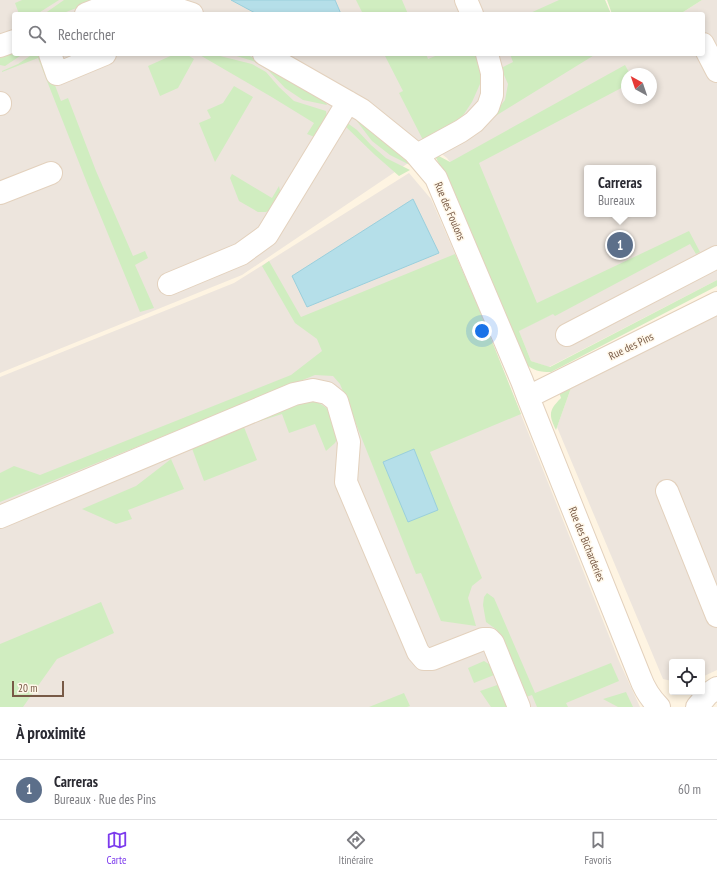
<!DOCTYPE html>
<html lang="fr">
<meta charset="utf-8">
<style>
body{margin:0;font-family:"PT Sans Narrow",sans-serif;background:#f7f7f7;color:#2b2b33}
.controls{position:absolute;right:12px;bottom:12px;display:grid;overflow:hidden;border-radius:4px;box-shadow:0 2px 6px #0003}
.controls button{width:36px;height:36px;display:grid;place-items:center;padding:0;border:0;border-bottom:1px solid #e1e1e2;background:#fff;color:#2b2b33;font:20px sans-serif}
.compass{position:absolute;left:621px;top:68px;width:36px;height:36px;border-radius:50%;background:#fff;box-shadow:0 2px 6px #0003;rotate:320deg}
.scale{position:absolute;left:12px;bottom:10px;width:52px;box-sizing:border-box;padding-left:4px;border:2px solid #785a46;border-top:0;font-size:11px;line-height:14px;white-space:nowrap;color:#785a46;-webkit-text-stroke:3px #fff8ea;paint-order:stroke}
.you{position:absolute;left:482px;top:331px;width:14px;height:14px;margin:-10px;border:3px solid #fff;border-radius:50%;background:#1a73e8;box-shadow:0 0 0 6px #1a73e833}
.badge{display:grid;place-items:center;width:26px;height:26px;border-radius:50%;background:#7c3aed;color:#fff;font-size:13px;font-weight:700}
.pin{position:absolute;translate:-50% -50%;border:2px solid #fff;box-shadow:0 1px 4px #0006}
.popup{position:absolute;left:584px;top:165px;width:72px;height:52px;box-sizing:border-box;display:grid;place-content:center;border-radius:4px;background:#fff;filter:drop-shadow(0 1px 3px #0005);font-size:13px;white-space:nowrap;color:#7c7c81}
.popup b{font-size:15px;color:#2b2b33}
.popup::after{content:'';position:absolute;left:50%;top:100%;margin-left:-8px;border:8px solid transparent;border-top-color:#fff}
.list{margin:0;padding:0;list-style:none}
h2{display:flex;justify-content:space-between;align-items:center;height:52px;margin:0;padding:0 16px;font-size:17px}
h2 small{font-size:13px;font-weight:400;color:#7c7c81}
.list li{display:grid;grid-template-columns:26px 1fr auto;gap:12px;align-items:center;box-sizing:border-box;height:60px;padding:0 16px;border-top:1px solid #e1e1e2}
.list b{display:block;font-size:15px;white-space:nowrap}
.list p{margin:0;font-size:13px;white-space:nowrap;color:#7c7c81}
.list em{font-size:13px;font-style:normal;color:#7c7c81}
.icon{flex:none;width:22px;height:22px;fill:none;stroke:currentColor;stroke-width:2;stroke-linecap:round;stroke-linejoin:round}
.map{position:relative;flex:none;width:717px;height:707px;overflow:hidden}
.search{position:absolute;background:#fff;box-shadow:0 2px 6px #0003;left:12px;right:12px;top:12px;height:44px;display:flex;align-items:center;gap:10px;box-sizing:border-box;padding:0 14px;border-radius:4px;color:#7c7c81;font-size:15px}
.sheet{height:112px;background:#fff}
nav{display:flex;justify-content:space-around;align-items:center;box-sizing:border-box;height:56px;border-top:1px solid #e1e1e2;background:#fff;font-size:11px;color:#7c7c81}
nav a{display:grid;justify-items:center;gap:2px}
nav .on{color:#7c3aed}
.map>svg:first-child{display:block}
.industrial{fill:#ede5dd;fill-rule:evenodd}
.green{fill:#d0edc0}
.water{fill:#b5dfe9;stroke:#9acfdc}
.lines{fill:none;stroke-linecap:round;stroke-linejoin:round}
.minor-casing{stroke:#e3d1bd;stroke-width:24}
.minor{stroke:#fff;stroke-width:22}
.labels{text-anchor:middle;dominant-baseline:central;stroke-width:3;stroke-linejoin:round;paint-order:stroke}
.street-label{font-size:11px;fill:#785a46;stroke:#fff8ea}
</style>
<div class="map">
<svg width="717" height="707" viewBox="0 0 717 707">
<rect width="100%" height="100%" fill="#fef4e2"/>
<!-- industrial -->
<path class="industrial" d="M0,0H605L611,14H14V54H703V14H680L702,0H717V280L549,367L531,361L450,162L447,158L432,147L242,275L0,373ZM627,74H651V98H627ZM587,168H653V214H587Z
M409,173L431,199L477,304L619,661L640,707H0V377L234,283Z
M717,315V670L702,677V662H672V681L663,679L557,427L571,388Z"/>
<!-- green -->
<path class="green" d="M22,0H59L37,14H19L15,3Z
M64,0H97L61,14H44Z
M356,0H402L408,14H363Z
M559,0H605L611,14H528Z
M607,0H702L680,14H612Z
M14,51V54H23L5,66L0,65V57Z
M33,54H43L61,101L68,98L96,171L133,256L145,251L148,258L135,265L154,308L140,312L87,183L38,58L2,72V71L18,64Z
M175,54H186L194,59L178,88L160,96L148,66Z
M198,54H212L252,64L266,72L279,87L294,101L326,111L327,118L317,138L307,134L314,123L270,96Z
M230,54H246L323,97L327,105L303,100L285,88L268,70L253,61Z
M384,54H426L428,59L440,54H480L482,65L480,84L472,102L464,114L456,122L423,140L399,93L403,91Z
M510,54H596L489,120L505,100L508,84L501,68L513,62Z
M625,65L630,74H627V85L479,163L537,303L689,231L700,252L696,254L690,244L555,316L553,314L519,331L531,361L550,367L717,280V286L551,372C540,372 533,371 525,363L456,196L436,158L437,155L450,162Z
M234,86L253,97L215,162L199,123L211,118L207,110L223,103Z
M356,120L365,123L401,152L414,167L390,155L372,141Z
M346,122L357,130L371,145L386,158L410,170L399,176L375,155L344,125Z
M232,174L272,198L279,186L281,195L274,208L266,212H258L239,201L230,178Z
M455,254L477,304L521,414L430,452L482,578L472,586L468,598L476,626L441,621L421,573L416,574L340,384L333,376L315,375L0,502V473L14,466L40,475L291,375L322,351L317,339L295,323L262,266L269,261L301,317Z
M570,386L571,388L556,430C549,415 548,411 561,398L559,392Z
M312,400C332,408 332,415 340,434L335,443L326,451L315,424L289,433L282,414L254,423L251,418Z
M242,422L257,460L204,481L190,443Z
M171,459L184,489L128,510L132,519L116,524L82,509L136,486Z
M487,593L494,598L535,693L611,663L619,681L566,703L568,707H537L532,695L526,697L497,630L486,622L483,605L484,597Z
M101,602L114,633L57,659L23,707H0V644Z
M484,661L492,666L494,675L474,683L468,668Z
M500,684L510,707H491L480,691Z
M626,692L633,707H618L603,699Z
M404,693L410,706L407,707H369Z"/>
<!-- water -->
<path class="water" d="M231,0H335L341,14H257Z
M413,199L439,253L307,307L292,276Z
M414,449L438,510L408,522L383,462Z"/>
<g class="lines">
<defs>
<path id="minor" d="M466,0L472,14
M86,14L114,3H159L192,14
M703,44L717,71
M0,46L14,41
M50,54L57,74L105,54
M264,54L362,110L414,152L436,178L522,381L528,397
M0,103V104
M417,155L461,131L474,122L488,107L492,95V73L487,54
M0,193L51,173
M169,284L241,254L267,235L348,102
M567,335L717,257
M667,491L717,616
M0,517L294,394L313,390L327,393L337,401L349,442L346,482L418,652L424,659H432L483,639H489L493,643L519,707
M659,707C650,698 644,688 640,677L528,397L717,303
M697,707L708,694L717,688"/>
</defs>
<!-- minor casing -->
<use href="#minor" class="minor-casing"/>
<!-- minor -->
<use href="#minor" class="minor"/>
</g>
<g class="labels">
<!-- street labels -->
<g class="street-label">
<text transform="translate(450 211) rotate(67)">Rue des Foulons</text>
<text transform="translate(631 346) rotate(-26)">Rue des Pins</text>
<text transform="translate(587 544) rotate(68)">Rue des Bicharderies</text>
</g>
</g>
</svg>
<div class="controls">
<button><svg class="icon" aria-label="locate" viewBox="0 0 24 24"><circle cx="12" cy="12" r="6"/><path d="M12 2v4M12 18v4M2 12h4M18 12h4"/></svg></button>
</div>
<svg class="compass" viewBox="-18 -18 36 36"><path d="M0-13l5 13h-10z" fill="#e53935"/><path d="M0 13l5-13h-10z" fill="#7c7c81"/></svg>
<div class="scale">20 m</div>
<div class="you"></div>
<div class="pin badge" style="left:620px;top:245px;background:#5c6f8a">1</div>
<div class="popup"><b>Carreras</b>Bureaux</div>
<div class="search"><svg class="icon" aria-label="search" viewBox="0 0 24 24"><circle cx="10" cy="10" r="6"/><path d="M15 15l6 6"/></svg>Rechercher</div>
</div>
<section class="sheet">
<h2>À proximité<small></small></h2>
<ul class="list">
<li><span class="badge" style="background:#5c6f8a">1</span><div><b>Carreras</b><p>Bureaux · Rue des Pins</p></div><em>60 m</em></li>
</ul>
</section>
<nav>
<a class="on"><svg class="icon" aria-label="map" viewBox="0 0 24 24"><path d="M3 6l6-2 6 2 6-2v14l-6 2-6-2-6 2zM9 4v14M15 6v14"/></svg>Carte</a>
<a><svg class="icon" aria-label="directions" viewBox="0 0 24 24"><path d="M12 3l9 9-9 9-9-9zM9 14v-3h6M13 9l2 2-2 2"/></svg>Itinéraire</a>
<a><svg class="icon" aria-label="saved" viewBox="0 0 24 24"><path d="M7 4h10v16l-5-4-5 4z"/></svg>Favoris</a>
</nav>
